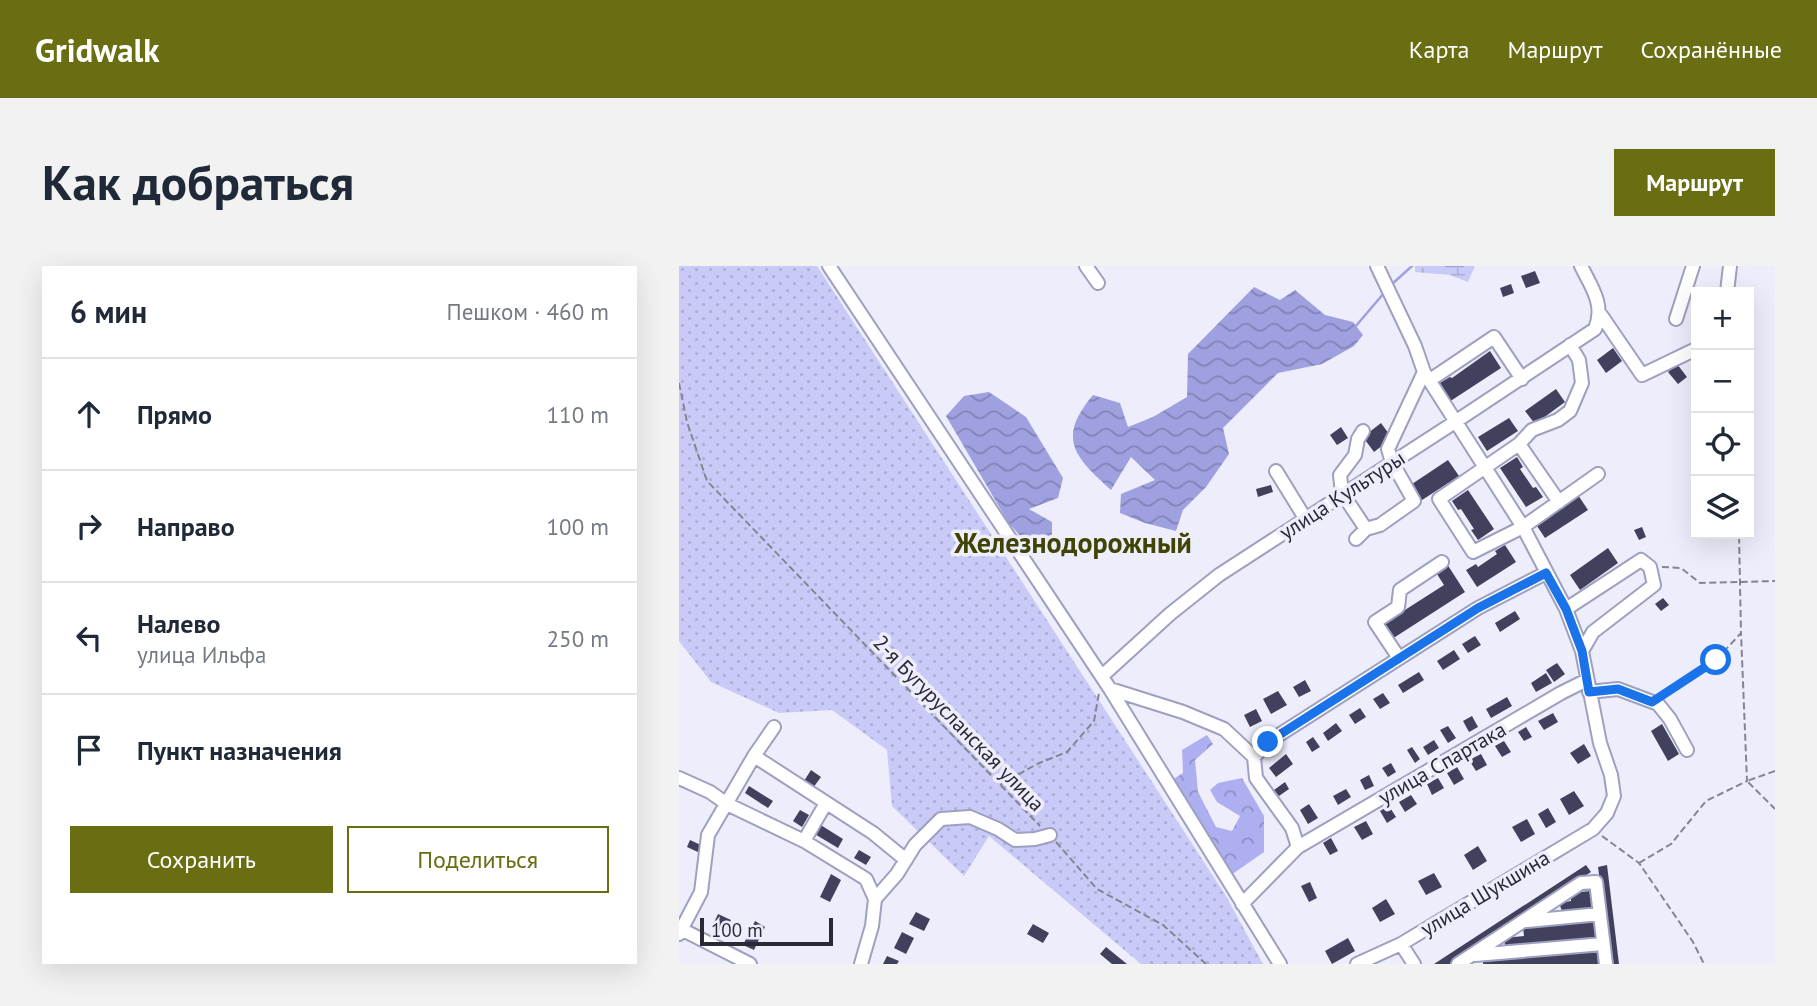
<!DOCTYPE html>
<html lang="ru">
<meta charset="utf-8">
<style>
body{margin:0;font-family:"PT Sans",sans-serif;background:#f2f2f3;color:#1f2937}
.controls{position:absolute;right:21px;top:21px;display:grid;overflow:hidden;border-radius:0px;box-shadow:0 7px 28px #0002}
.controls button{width:63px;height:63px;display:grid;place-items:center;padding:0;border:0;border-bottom:2px solid #e0e1e3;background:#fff;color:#1f2937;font:35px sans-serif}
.scale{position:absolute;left:21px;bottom:18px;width:133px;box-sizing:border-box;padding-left:7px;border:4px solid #2a2a37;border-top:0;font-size:19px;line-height:24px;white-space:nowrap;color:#2a2a37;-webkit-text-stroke:5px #ededfb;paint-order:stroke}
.stop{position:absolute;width:21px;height:21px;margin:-16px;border:5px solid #1a73e8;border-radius:50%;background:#fff}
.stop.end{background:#1a73e8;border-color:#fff;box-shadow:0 2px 7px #0008}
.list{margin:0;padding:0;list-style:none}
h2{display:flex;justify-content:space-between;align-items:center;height:91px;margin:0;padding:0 28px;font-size:30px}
h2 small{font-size:23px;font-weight:400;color:#747a83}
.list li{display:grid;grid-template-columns:46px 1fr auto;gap:21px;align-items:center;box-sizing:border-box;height:112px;padding:0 28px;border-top:2px solid #e0e1e3}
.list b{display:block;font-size:26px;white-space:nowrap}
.list p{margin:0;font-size:23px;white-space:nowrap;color:#747a83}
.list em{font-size:23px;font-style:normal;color:#747a83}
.actions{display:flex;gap:14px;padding:21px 28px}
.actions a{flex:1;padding:16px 0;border:2px solid #696e13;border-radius:0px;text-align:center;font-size:24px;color:#696e13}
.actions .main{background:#696e13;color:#fff}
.icon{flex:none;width:38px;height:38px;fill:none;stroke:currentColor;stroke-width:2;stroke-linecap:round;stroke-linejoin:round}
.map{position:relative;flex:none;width:1096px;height:698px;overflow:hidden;border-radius:0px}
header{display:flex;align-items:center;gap:42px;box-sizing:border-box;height:98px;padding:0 35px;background:#696e13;color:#fff}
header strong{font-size:33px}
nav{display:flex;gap:38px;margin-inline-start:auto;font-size:24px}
.intro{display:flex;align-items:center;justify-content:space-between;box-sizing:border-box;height:168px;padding:0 42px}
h1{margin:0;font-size:49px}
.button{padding:18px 32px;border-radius:0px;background:#696e13;color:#fff;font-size:24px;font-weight:700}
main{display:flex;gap:42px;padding:0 42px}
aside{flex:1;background:#fff;border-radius:0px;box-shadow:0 7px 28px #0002}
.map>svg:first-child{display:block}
.grass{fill:url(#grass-dots)}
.forest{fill:url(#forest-crowns)}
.wetland{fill:url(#wetland-marsh)}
.water{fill:url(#water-waves)}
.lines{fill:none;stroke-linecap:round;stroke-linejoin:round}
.stream{stroke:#9fa0e0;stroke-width:2.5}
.building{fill:#41415d}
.minor-casing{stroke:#9ea0c0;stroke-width:16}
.path{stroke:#858592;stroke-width:2;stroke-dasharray:7 3.5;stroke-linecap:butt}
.minor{stroke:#fff;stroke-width:12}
.route{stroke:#1a73e8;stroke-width:9}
.labels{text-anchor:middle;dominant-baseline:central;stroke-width:7;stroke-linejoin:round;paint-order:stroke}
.street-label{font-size:21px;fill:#2a2a37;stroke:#ededfb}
.district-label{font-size:28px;font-weight:bold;fill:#404303;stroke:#ededfb}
</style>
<header>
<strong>Gridwalk</strong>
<nav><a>Карта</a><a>Маршрут</a><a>Сохранённые</a></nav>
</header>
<div class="intro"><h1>Как добраться</h1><a class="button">Маршрут</a></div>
<main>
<aside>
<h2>6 мин<small>Пешком · 460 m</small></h2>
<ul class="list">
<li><svg class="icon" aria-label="ahead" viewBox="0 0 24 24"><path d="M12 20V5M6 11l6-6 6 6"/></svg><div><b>Прямо</b></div><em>110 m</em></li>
<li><svg class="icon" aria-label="right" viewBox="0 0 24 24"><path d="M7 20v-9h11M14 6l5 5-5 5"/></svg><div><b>Направо</b></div><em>100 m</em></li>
<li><svg class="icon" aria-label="left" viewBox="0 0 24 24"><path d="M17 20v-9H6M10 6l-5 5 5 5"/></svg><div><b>Налево</b><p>улица Ильфа</p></div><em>250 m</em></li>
<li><svg class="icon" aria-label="arrive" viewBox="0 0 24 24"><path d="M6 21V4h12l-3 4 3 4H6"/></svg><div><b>Пункт назначения</b></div></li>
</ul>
<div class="actions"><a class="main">Сохранить</a><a>Поделиться</a></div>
</aside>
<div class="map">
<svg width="1096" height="698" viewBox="0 0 1096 698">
<defs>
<pattern id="grass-dots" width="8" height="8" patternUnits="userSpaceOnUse" patternTransform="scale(1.75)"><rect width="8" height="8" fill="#c9caf7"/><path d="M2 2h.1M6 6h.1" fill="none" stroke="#adaed4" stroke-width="1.8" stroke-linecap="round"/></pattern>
<pattern id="forest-crowns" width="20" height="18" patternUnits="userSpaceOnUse" patternTransform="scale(1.75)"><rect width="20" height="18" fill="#aeaff0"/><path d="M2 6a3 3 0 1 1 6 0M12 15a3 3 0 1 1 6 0" fill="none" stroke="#8e8fc3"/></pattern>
<pattern id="wetland-marsh" width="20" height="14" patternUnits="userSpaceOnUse" patternTransform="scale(1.75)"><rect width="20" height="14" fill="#c9caf7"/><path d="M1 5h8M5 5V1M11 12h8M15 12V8" fill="none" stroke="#adaed4"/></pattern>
<pattern id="water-waves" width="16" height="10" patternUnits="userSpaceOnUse" patternTransform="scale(1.75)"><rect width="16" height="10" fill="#9fa0e0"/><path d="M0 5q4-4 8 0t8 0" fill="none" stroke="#8283b6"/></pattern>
</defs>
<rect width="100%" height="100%" fill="#ededfb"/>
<!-- grass -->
<path class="grass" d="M0,0H138L547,630L584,698H462L310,570L285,610L213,540L208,484L153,444L100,447L32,416L0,375Z"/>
<!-- forest -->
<path class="forest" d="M528,469L534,478L516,494L519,526L537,561L553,565L561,550L538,536L531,524L539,517L563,512L585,550V586L552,609L493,514L504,507L503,484Z"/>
<!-- wetland -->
<path class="wetland" d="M736,0H796L789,16L771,9L736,6Z"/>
<!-- water -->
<path class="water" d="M575,21L601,34L616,24L646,49L674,56L684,69L675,80L643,98L599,107L544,162L550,188L527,221L504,244L497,265L466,257L441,247L442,228L476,214L452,191L432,224C396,191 377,173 414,129L441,137L449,161L474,151L508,131L509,88Z
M310,126L347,151L384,212L379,232L350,243L373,256V279L354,285L329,256L267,150L285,130Z"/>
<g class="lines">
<!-- stream -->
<path class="stream" d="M767,0H784
M712,19L733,0
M676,61L705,27"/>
</g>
<!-- building -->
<path class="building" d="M856,5L861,17L847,22L842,10Z
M832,18L835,27L824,31L821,22Z
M934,82L943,95L927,107L918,94Z
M811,85L822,102L770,136L759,118L771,111L773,112Z
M998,98L1008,111L999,118L989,106Z
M877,123L886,136L856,158L846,145Z
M830,152L839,165L808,185L799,171Z
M702,157L713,172L695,186L684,171Z
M662,161L669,172L658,179L651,169Z
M838,191L844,201L841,203L854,222L857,221L864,231L847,241L821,202Z
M769,194L780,210L740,236L730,220Z
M592,219L594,226L579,231L577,223Z
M789,224L815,263L799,274L792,264L795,263L782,243L779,244L773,235Z
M899,229L909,244L866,272L856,257Z
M963,261L967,271L960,274L955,264Z
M826,279L837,296L798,321L787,304L797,298L799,301L818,288L816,285Z
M929,282L939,297L901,324L891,309Z
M768,298L786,326L713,373L704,358L765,319L756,305Z
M984,332L990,339L982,345L976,338Z
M836,345L841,353L821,366L816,357Z
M796,370L802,379L789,387L783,378Z
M775,384L781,393L764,404L758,395Z
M878,397L886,408L875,416L867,404Z
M740,406L745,414L724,427L719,419Z
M867,407L873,417L857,426L852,417Z
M626,414L632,425L620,431L614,421Z
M599,425L608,439L592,448L584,433Z
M704,427L711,437L701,443L694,433Z
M828,431L833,440L812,452L807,443Z
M681,442L687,451L676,458L670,449Z
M577,443L583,455L571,461L565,449Z
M874,447L879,456L865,464L859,455Z
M793,450L799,461L790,466L784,455Z
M657,457L663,465L649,475L644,467Z
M983,458L1000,488L989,495L972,465Z
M769,460L777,472L769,477L761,464Z
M847,461L853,471L845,475L839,466Z
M634,471L641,481L633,486L627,476Z
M755,474L760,482L749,489L744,481Z
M825,475L832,486L823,491L816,480Z
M905,478L912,490L899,498L891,487Z
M733,481L741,493L736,497L728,484Z
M607,488L614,498L597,511L590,502Z
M802,488L808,499L797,505L790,494Z
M712,497L717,506L709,511L703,502Z
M778,501L785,513L775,519L768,507Z
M132,504L142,511L134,522L125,515Z
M690,509L695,520L686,524L681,514Z
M759,512L765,522L753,529L748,518Z
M606,516L610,523L600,530L595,524Z
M70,520L94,535L89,542L66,527Z
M667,523L672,531L659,539L654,530Z
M895,525L905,540L890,549L881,533Z
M732,529L738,538L726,546L720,536Z
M630,538L639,552L629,558L621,544Z
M710,540L717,551L708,557L701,545Z
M869,542L877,556L867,562L859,548Z
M121,544L130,549L123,561L114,555Z
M848,553L856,568L842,576L833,561Z
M687,555L694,568L683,574L675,561Z
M140,558L164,573L159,582L134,567Z
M652,572L659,585L651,589L644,577Z
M11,574L24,580L21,587L8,581Z
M799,580L808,595L794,604L785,589Z
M180,584L192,591L187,599L175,592Z
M907,599L912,606L771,698H755Z
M928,599L940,698H932L919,601Z
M755,607L763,621L747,629L739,615Z
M152,608L162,614L151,636L141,631Z
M631,616L638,632L630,636L622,620Z
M912,625L913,642L883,645L880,637L892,635V630L901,626Z
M707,633L716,648L701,656L693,642Z
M237,646L251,653L245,665L230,658Z
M39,648L52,654L45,667L33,661Z
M76,655L86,661L75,684L64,679Z
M915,655L917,672L826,680L825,672L845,670L844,662Z
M354,658L370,667L364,677L348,668Z
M223,666L235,672L227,688L215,682Z
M669,672L676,685L653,698L646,685Z
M427,681L448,698H433L421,688Z
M918,685L919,698H804V696Z
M208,690L220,695L218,698H204Z"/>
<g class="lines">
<defs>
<path id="minor" d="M150,0L431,423L601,698
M407,0L419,17
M1048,26L1051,0
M922,49L963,109L1017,83
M997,53L1014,0
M891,79L900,94L903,117L891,145L879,154L853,164L840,178L760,233L794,286L844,261L919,208
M757,110L815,71L843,113
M684,165L679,173L676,189L661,209L663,227L687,263
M840,178L880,236
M597,205L626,252
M677,273L687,263L701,259L735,235L713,196L709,183L745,106
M887,343L962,294L971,301L975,319L914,366L903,385
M720,392L696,356L719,341L721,324L763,296
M423,410L491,348L540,309L776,156L916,63C926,39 913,22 902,0
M431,423L504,446L545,463L575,491L577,512L613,562L619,581L563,638
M910,426L939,423L979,438L991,453L1008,484
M75,490L194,567L227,594
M575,491L589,476L799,342L867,307
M0,512L31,526L48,538L125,575L187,613L196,633L193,660L182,698
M125,575L147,537
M619,581L882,427L908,414
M196,633L218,608L236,579L262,553L291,551L319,563L336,574L356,573L371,569
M848,655L921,648
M2,663L71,698
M0,668L22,626L29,569L75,490L95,461
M722,678L735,698
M796,689L924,678
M678,698L722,678L914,563L928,547L935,530L932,509L921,477L903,385L887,343L844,261L745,106L736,80L698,0
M779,698L902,617L917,616L927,698"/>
</defs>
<!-- minor casing -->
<use href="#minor" class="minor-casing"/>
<!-- path -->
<path class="path" d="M0,117L8,156L28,215L361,560
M1070,204V229
M983,301L1002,302L1021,317L1096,315
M985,429L1037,394L1062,367L1060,268
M1096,505L1068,515L1096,543
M321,519L358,498L388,486L415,455L420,427
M923,570L960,597L1014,676L1025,698
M377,576L418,623L484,659L527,698
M960,597L992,578L1027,535L1068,515L1062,367"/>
<!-- minor -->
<use href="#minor" class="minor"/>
</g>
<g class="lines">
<!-- route -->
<path class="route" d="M589,476L799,342L867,307L887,343L903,385L910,426L939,423L973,436L1037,394"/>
</g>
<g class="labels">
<!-- street labels -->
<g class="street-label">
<text transform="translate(663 229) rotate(-33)">улица Культуры</text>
<text transform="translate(280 457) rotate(46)">2-я Бугурусланская улица</text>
<text transform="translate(763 497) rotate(-30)">улица Спартака</text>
<text transform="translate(806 627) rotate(-31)">улица Шукшина</text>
</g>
<!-- district labels -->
<g class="district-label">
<text x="394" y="276">Железнодорожный</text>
</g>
</g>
</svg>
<div class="controls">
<button>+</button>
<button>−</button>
<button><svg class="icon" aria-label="locate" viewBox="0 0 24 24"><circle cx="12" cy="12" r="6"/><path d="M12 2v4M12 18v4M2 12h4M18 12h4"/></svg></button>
<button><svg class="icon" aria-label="layers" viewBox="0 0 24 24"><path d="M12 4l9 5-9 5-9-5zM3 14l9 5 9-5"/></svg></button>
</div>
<div class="scale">100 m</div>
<div class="stop" style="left:1037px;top:394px"></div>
<div class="stop end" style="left:589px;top:476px"></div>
</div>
</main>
